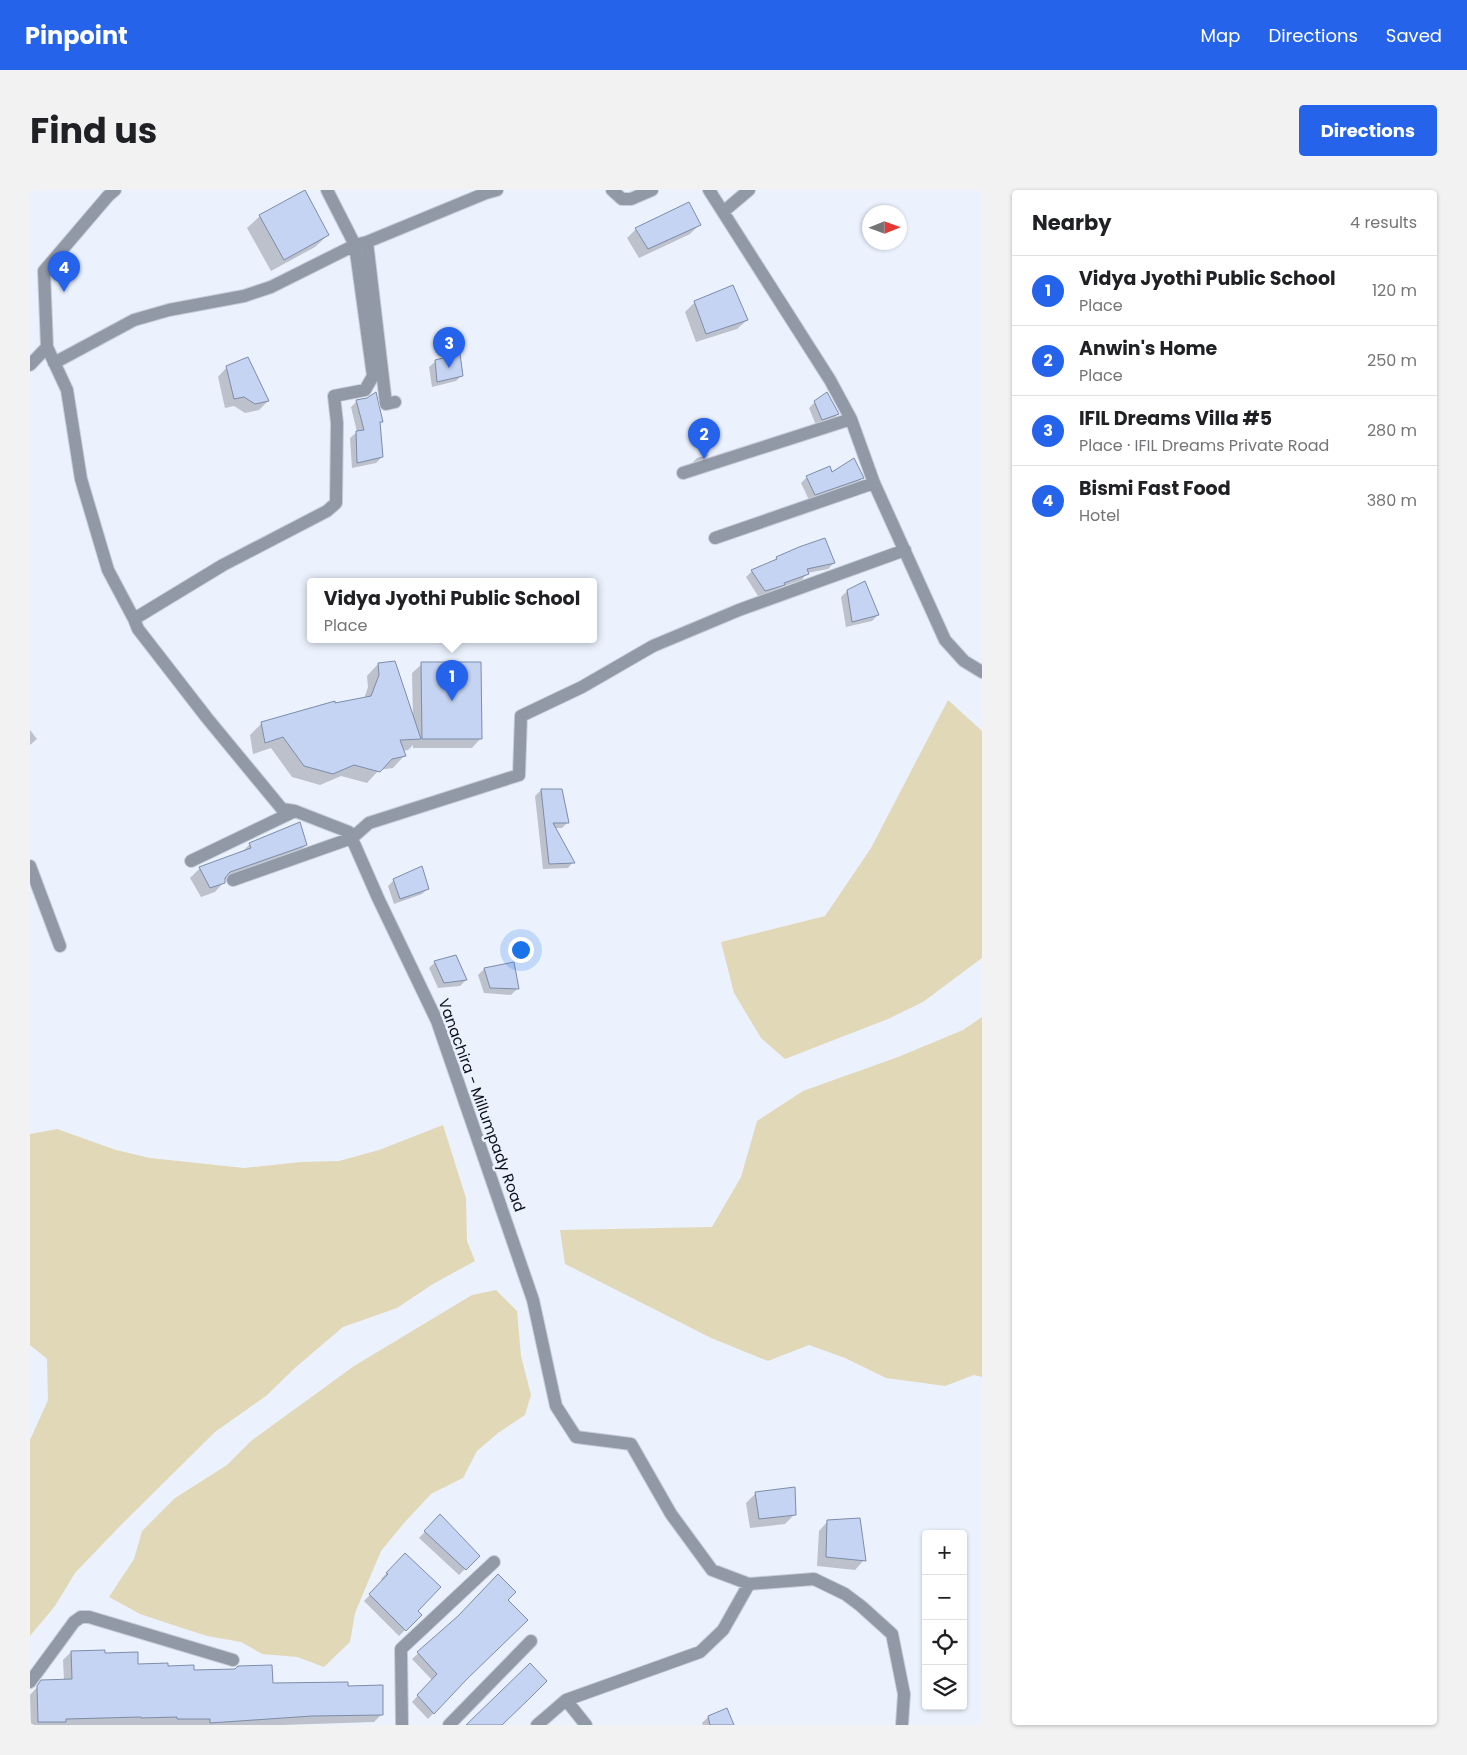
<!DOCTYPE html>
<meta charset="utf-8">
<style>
body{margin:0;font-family:Poppins,sans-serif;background:#f2f2f2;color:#202124}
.controls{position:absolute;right:15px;bottom:15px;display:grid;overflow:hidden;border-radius:5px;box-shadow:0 1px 4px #0004}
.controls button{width:45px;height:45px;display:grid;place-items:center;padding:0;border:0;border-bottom:1px solid #e0e0e0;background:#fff;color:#202124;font:25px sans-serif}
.compass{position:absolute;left:832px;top:15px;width:45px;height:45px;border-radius:50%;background:#fff;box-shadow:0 1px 4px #0004;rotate:89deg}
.you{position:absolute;left:490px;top:759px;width:18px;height:18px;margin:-12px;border:4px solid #fff;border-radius:50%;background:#1a73e8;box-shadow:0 0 0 8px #1a73e833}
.badge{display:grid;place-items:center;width:32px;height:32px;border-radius:50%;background:#2563eb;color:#fff;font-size:16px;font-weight:700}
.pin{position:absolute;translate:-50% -41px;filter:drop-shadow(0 1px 2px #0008)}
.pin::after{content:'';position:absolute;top:26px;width:18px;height:15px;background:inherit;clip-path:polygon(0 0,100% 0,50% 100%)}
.popup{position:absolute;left:277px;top:388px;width:290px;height:65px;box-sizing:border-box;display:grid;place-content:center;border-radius:5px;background:#fff;filter:drop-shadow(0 1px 4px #0005);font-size:16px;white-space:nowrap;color:#757577}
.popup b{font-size:19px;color:#202124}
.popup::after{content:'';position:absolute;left:50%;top:100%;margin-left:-10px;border:10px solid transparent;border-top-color:#fff}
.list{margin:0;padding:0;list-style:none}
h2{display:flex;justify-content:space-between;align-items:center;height:65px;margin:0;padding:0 20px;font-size:21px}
h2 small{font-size:16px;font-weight:400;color:#757577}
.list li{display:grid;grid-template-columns:32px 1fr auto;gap:15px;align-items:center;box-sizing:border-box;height:70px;padding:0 20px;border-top:1px solid #e0e0e0}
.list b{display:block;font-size:19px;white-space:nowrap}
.list p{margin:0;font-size:16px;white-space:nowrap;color:#757577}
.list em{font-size:16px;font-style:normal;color:#757577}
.icon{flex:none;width:28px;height:28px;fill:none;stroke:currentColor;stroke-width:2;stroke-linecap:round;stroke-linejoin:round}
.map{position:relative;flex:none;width:952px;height:1535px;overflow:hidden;border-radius:5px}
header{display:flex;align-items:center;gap:30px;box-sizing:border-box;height:70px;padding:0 25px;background:#2563eb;color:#fff}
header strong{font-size:24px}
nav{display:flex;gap:28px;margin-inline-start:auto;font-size:18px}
.intro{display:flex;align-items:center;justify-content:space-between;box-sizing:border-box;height:120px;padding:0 30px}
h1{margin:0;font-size:35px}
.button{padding:12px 22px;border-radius:5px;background:#2563eb;color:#fff;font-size:18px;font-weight:700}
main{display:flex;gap:30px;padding:0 30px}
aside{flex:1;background:#fff;border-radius:5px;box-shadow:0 1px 4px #0004}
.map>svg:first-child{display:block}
.green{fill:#e1d8b7}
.shadow{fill:#0003}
.building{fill:#c4d4f2;stroke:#7d8ca8}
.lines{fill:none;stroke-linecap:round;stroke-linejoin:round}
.minor-casing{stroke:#c7ceda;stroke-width:14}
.minor{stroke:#9299a6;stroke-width:12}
.labels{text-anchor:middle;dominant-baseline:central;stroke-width:5;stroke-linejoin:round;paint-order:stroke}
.street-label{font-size:15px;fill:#0b101a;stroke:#ebf2fe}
</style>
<header>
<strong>Pinpoint</strong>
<nav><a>Map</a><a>Directions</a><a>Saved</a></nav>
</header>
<div class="intro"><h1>Find us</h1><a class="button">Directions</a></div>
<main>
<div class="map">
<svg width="952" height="1535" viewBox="0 0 952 1535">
<rect width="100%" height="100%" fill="#ebf2fe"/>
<!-- green -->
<path class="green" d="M918,510L952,541V768L893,812L858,829L755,869L731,848L704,803L691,752L795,726L841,658Z
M952,827V1187L944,1185L915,1196L856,1188L815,1168L779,1155L738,1171L681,1148L535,1074L530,1040L682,1037L711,987L727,931L773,901L868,867L933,840Z
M413,935L436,1008L437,1051L445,1071L403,1094L367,1118L313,1137L266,1177L236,1206L185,1242L91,1335L45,1383L25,1416L0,1446V1250L18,1210L17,1169L0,1155V944L27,939L86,960L120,968L214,978L271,972L309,971L349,960Z
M466,1100L487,1121L491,1166L501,1205L495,1225L468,1243L447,1261L433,1288L401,1304L374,1333L351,1361L325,1423L320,1452L294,1477L267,1467L232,1464L211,1452L177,1446L143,1435L110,1424L79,1407L104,1369L112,1341L145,1308L197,1275L221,1251L324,1176L442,1105Z"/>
<!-- shadow -->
<path class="shadow" d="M230,26L298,45L285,57L241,81L217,38Z
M670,34L660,44L609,68L597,48L606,39Z
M665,112L717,130L707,139L666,152L655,122Z
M406,171L432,185L426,191L402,197L399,177Z
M197,177L238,211L229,220L215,223L204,216L195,218L188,187Z
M327,211L351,232L349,234L352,267L346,273L322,278L320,248L327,242L321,217Z
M785,212L808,224L802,230L786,235L779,218Z
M679,264L674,271L661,274L667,268Z
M801,284L832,288L826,294L779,310L771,293L777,287Z
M747,368L804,373L798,379L777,383L772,390L751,397L748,400L728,406L716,387L722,381L741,373Z
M817,401L848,425L842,431L816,437L811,407Z
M348,474L383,527L382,483L392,474L451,548L442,558H383V555L378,560L372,561L374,566L363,578L349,580L337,593L311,586L290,595L262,587L241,558L223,564L220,545L232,533L304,514L334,509L338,497L337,486Z
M0,540L7,549L0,555Z
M511,600L531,601L538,632L532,638H524L543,672L538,678L513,679L505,606Z
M220,654L276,655L266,664L194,690V692L185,702L171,707L160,688L170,678L211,663Z
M364,690L398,698L392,704L364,714L358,696Z
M405,772L436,790L430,796L408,798L399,778Z
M483,774L487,799L481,805L454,803L448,785L454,779Z
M725,1304L765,1324L755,1334L720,1338L716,1313Z
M410,1326L448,1366L429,1385L389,1348Z
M798,1331L834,1370L825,1380L787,1376L789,1341Z
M375,1365L386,1421L390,1425L369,1446L334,1411L353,1391L351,1389Z
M477,1410L434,1491L398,1529L382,1512L402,1490L382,1469L426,1429Z
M41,1462L74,1464L107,1475L137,1477L242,1494L317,1498L352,1524L344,1532L252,1535H1L0,1505L12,1492L34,1491L33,1470Z
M696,1520L702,1535H673L672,1533L678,1527Z"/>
<!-- building -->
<path class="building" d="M275,0L299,45L254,70L229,25Z
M659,12L671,35L618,59L605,38Z
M703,95L718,130L676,144L664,111Z
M430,164L433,186L407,192L405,170Z
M218,167L239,211L225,214L214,207L204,209L196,176Z
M346,202L353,232H350L353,267L327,273L326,241L334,240L326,210L337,208Z
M797,202L809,224L792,230L784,211Z
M824,268L834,288L785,305L776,286L800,276L802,282Z
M795,348L805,373L777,379L779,384L754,393L755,395L735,401L721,380L747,369L746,367L769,357Z
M835,391L849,425L822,432L817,400Z
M365,471L391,549L370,550L376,566L362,569L350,582L324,575L303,584L274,576L253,547L235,553L231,532L305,511V513L341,506L349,485L348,473Z
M391,472H451L452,549H392Z
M511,599H532L539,633H523L545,673L519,674Z
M270,632L277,655L200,682L195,688V693L180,698L169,677L221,658L219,653Z
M392,676L399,699L370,709L363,689Z
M426,765L437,790L414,793L404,771Z
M484,772L489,799L460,798L454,778Z
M765,1297L766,1325L729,1329L725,1302Z
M410,1324L450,1366L436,1380L394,1341Z
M830,1328L836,1371L796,1367L797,1330Z
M375,1363L411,1397L388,1421L392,1425L376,1441L339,1404L358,1384L356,1383Z
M468,1384L486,1402L478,1410L498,1430L437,1489L404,1524L387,1505L407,1484L387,1462L428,1426Z
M75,1460V1463L108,1462V1474L138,1473V1476L164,1475V1480L205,1479L208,1476L242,1475L243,1493L318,1492V1496L353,1495V1525L282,1526L180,1533V1529H147V1527L111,1528V1527L36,1529V1532H8L7,1496L11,1490L42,1489L41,1461Z
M500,1473L517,1491L499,1509L472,1535H436Z
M697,1518L704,1535H680L678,1526Z"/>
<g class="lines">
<defs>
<path id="minor" d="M582,0L592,9H601L622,0
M679,0L800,190L821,229L844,293L915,450L934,471L952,482
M693,22L719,0
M337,52L356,214L365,212
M17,157L37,200L51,289L78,380L104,429L108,439L177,528L252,619L265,621L319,642L348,708L407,831L503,1110L526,1216L546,1247L601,1254L641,1324L682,1380L719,1394L784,1389L815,1404L831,1416L862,1444L874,1504L872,1535
M24,173L104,130L139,120L214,106L241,97L325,55L337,52L456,3L467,0
M0,175L17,157L14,81L78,6L85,0
M653,283L821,229
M685,348L844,293
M104,429L193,375L297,321L306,313L307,233L304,206L335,200L343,186L325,55L297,0
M161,671L265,621
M0,676L30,756
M203,690L322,648L339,633L489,585L491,526L552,497L623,456L709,420L875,360
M0,1492L44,1432L51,1427H59L203,1470
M536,1510L556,1535
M372,1535L371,1459L464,1372
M419,1535L501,1451
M507,1535L536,1510L670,1462L693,1440L719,1394"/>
</defs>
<!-- minor casing -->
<use href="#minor" class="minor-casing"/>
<!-- minor -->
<use href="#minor" class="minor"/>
</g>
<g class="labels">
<!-- street labels -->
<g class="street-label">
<text transform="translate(452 915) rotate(70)">Vanachira - Millumpady Road</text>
</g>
</g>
</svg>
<div class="controls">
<button>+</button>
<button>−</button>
<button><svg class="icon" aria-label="locate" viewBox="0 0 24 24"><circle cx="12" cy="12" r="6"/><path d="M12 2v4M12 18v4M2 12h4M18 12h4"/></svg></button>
<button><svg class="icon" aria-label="layers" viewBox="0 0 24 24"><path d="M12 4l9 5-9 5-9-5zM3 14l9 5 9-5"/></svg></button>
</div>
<svg class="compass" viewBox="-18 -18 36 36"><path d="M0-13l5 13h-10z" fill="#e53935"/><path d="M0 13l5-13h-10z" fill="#757577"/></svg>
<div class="you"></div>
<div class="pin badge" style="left:422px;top:511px">1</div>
<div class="popup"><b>Vidya Jyothi Public School</b>Place</div>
<div class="pin badge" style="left:674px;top:269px">2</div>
<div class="pin badge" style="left:419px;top:178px">3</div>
<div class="pin badge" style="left:34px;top:102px">4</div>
</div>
<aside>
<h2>Nearby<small>4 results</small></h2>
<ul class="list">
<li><span class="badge">1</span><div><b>Vidya Jyothi Public School</b><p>Place</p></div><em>120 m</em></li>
<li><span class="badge">2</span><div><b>Anwin's Home</b><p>Place</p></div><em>250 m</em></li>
<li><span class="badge">3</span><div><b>IFIL Dreams Villa #5</b><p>Place · IFIL Dreams Private Road</p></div><em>280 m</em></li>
<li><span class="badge">4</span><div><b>Bismi Fast Food</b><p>Hotel</p></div><em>380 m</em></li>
</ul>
</aside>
</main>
